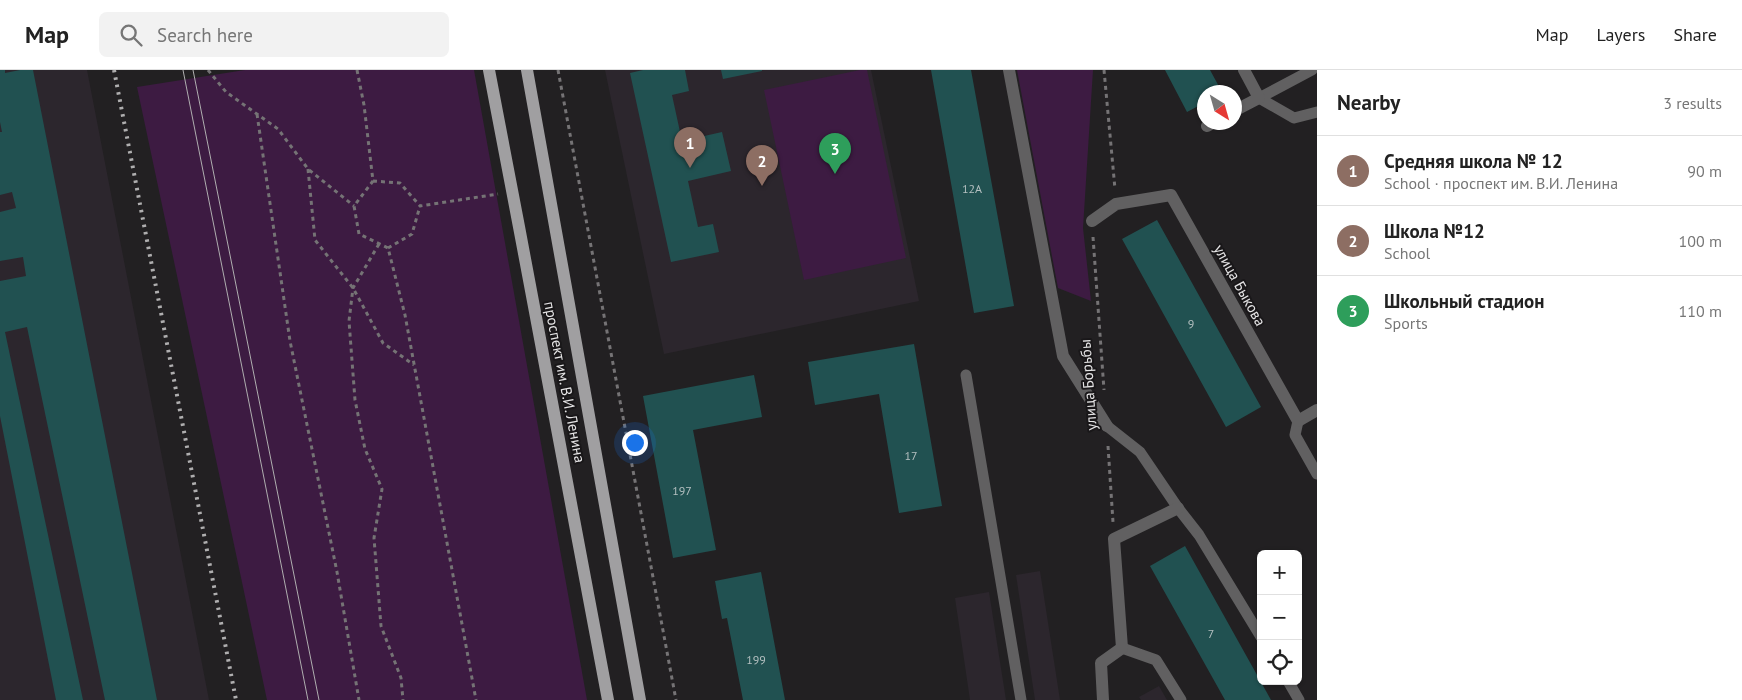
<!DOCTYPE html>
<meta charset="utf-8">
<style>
body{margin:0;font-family:"PT Sans",sans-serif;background:#f2f2f2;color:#222}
.controls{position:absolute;right:15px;bottom:15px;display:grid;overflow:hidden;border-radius:8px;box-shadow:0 1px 4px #0004}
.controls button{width:45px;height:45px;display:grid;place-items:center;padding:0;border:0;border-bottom:1px solid #e0e0e0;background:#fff;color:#222;font:25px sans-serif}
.compass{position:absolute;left:1197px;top:15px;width:45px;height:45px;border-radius:50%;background:#fff;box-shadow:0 1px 4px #0004;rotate:143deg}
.you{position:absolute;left:634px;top:372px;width:18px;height:18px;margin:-12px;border:4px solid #fff;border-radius:50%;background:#1a73e8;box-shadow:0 0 0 8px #1a73e833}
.badge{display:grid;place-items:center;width:32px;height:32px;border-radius:50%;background:#386f6f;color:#fff;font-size:16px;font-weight:700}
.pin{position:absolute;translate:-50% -41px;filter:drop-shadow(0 1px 2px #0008)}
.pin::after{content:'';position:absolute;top:26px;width:18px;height:15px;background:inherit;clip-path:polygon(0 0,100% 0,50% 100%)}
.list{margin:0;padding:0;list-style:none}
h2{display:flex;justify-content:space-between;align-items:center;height:65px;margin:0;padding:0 20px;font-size:21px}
h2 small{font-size:16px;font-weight:400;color:#767676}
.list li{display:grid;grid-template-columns:32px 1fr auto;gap:15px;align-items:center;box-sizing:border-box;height:70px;padding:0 20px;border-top:1px solid #e0e0e0}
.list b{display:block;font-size:19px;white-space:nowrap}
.list p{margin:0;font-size:16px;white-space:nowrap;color:#767676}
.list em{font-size:16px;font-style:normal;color:#767676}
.icon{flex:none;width:28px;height:28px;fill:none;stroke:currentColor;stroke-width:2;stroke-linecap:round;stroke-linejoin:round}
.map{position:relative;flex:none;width:1317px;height:630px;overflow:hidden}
header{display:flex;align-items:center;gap:30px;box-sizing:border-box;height:70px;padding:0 25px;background:#fff;border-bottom:1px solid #e0e0e0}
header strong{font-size:24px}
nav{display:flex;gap:28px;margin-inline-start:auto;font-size:18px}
.search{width:350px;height:45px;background:#f2f2f2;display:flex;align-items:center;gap:12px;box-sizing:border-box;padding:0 18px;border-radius:8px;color:#767676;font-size:19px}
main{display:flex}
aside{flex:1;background:#fff}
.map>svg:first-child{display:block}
.built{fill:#2c262d}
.green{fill:#3d1b42}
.building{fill:#215151}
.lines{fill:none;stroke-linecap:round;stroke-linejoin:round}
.path{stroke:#757375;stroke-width:3;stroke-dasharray:4 4;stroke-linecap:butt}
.service{stroke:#616061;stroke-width:11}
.minor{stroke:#616061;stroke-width:12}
.primary{stroke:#a09fa1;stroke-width:12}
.tram{stroke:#afaeaf;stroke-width:1}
.rail{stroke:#afaeaf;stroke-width:4;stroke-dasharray:2.5 5;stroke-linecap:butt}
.labels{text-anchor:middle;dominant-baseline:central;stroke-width:4;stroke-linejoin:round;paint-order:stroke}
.number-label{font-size:12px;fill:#b5c0c1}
.street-label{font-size:15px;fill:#e6e5e6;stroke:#191719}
</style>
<header>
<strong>Map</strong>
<div class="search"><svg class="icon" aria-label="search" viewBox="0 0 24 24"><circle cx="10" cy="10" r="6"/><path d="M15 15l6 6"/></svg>Search here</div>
<nav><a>Map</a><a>Layers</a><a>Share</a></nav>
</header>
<main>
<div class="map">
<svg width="1317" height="630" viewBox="0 0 1317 630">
<rect width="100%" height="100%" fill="#222022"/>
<!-- built -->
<path class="built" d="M0,0H87L209,630H0Z
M605,0H871L919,231L664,284Z
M1040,501L1060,630H1035L1016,505Z
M989,522L1006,630H970L955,528Z
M1159,616L1167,630H1141L1139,627Z"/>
<!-- green -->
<path class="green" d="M245,0H474L587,630H267L137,17Z
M860,0H867L906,188L804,210L764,20Z
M1017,0H1093L1083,158L1091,231L1058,218Z"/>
<!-- building -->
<path class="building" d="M0,0H5V3L20,0H33L157,630H105L27,257L5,262L83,630H56L0,346V211L26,206L23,187L0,191V142L16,138L12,122L0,125V62H2L0,52Z
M643,0H685L689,21L672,25L682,71L722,62L731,101L688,111L698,157L713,154L719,182L671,192L630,3Z
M721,0H762V1L723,9Z
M931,0H971L1014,236L974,243Z
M1165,0H1210L1222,22H1204V33L1187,42Z
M1157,150L1261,337L1226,357L1122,169Z
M914,274L942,436L899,443L879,324L815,335L808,292Z
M754,305L762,347L693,360L716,480L673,488L643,326Z
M1185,476L1271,630H1225L1150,496Z
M761,502L785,630H743L727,548L722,549L715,511Z"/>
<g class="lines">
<!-- path -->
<path class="path" d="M208,0L226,22L278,59L308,99L354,136
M357,0L364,35L373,111L354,136L359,164L388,178L405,245L476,630
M558,0L676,630
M1104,0L1115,119
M257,44L290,271L337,502L359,630
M308,99L315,170L353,218L383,273L414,295
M373,111L400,113L420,136L498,124
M1093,167L1104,320
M379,174L353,218L349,251L355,330L365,379L382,419L374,468L381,556L401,608L403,630
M388,178L412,164L420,136
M1108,376L1113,452"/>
<!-- service -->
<path class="service" d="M1259,28L1294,48L1317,42
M1259,28L1312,0
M966,305L1021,630
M1298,351L1295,365L1317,404
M1107,356L1140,382L1178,438L1199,465L1261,567
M1122,578L1156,590L1181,630
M1288,611L1299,630"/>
<!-- minor -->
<path class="minor" d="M1009,0L1063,286L1107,356
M1234,41L1259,28L1244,0
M1207,56L1214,52
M1092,151L1116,134L1171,125L1298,351L1317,340
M1103,630L1101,593L1122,578L1114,469L1178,438"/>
<!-- primary -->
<path class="primary" d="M489,0C529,210 570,420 608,630
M527,0L640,630"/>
<!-- tram -->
<path class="tram" d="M183,0L308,630
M193,0L319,630"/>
<!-- rail -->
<path class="rail" d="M114,0L236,630"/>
</g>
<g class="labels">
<!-- number labels -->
<g class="number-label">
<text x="972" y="118">12А</text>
<text x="1191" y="253">9</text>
<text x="911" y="385">17</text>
<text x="682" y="420">197</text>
<text x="1211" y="563">7</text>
<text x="756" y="589">199</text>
</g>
<!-- street labels -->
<g class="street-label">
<text transform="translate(1240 215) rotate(61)">улица Быкова</text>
<text transform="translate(565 312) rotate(79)">проспект им. В.И. Ленина</text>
<text transform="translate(1088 315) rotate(-94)">улица Борьбы</text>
</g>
</g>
</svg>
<div class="controls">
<button>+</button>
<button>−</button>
<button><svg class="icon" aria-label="locate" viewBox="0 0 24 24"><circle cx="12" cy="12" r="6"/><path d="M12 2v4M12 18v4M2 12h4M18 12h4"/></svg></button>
</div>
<svg class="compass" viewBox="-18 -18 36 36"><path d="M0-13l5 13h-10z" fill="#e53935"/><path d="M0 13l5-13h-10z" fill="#767676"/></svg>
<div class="you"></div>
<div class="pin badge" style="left:690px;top:98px;background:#8d6e63">1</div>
<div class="pin badge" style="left:762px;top:116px;background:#8d6e63">2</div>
<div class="pin badge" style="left:835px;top:104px;background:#2e9e5b">3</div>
</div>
<aside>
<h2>Nearby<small>3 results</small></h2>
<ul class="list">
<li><span class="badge" style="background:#8d6e63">1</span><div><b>Средняя школа № 12</b><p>School · проспект им. В.И. Ленина</p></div><em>90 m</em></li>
<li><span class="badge" style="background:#8d6e63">2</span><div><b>Школа №12</b><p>School</p></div><em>100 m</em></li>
<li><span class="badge" style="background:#2e9e5b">3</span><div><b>Школьный стадион</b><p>Sports</p></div><em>110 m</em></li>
</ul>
</aside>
</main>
